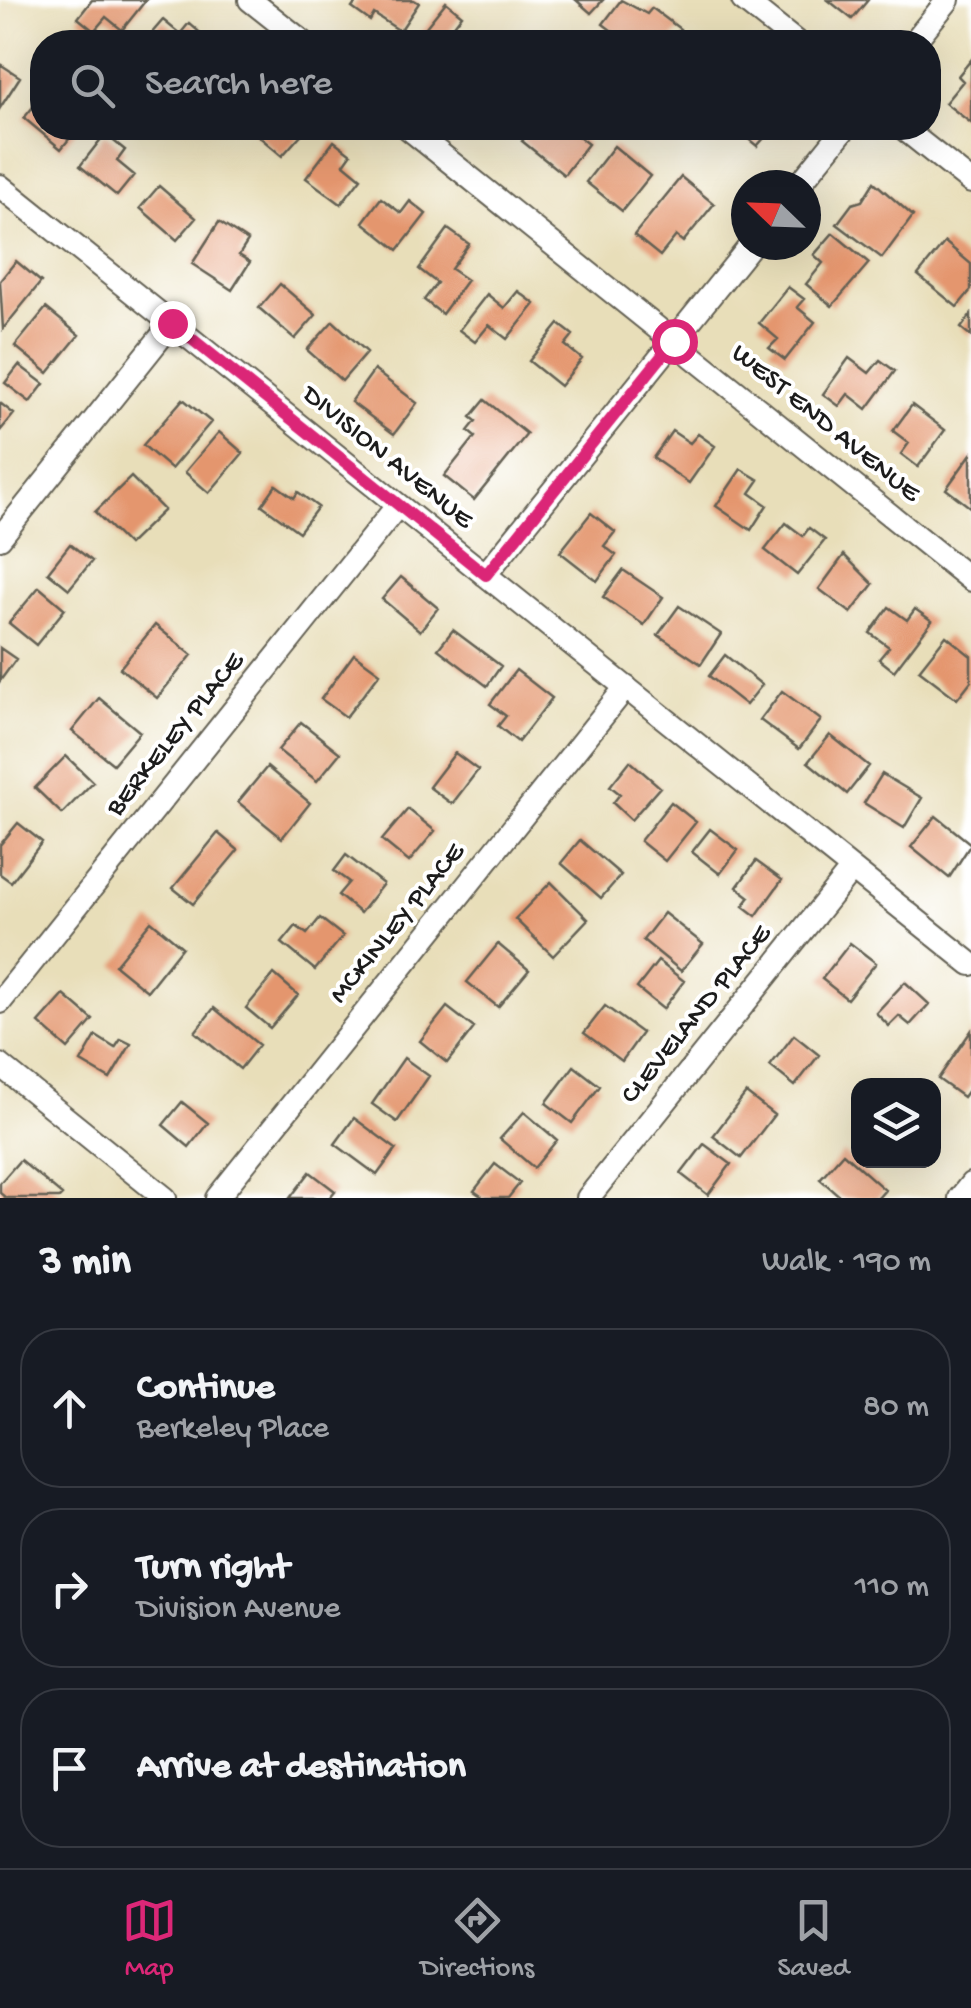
<!DOCTYPE html>
<meta charset="utf-8">
<style>
body{margin:0;font-family:"Gochi Hand",sans-serif;background:#242831;color:#f1f3f6}
.controls{position:absolute;right:30px;bottom:30px;display:grid;overflow:hidden;border-radius:20px;box-shadow:0 10px 40px #0002}
.controls button{width:90px;height:90px;display:grid;place-items:center;padding:0;border:0;border-bottom:2px solid #363941;background:#171b24;color:#f1f3f6;font:50px sans-serif}
.compass{position:absolute;left:731px;top:170px;width:90px;height:90px;border-radius:50%;background:#171b24;box-shadow:0 10px 40px #0002;rotate:293deg}
.stop{position:absolute;width:30px;height:30px;margin:-22px;border:8px solid #db2777;border-radius:50%;background:#fff}
.stop.end{background:#db2777;border-color:#fff;box-shadow:0 2px 10px #0008}
.list{margin:0;padding:0;list-style:none}
h2{display:flex;justify-content:space-between;align-items:center;height:130px;margin:0;padding:0 40px;font-size:42px}
h2 small{font-size:32px;font-weight:400;color:#9ea1a6}
.list li{display:grid;grid-template-columns:65px 1fr auto;gap:30px;align-items:center;box-sizing:border-box;height:160px;margin:0 20px 20px;padding:0 20px;border:2px solid #363941;border-radius:40px}
.list b{display:block;font-size:38px;white-space:nowrap}
.list p{margin:0;font-size:32px;white-space:nowrap;color:#9ea1a6}
.list em{font-size:32px;font-style:normal;color:#9ea1a6}
.icon{flex:none;width:55px;height:55px;fill:none;stroke:currentColor;stroke-width:2;stroke-linecap:round;stroke-linejoin:round}
.map{position:relative;flex:none;width:971px;height:1198px;overflow:hidden}
.search{position:absolute;background:#171b24;box-shadow:0 10px 40px #0002;left:30px;right:30px;top:30px;height:110px;display:flex;align-items:center;gap:25px;box-sizing:border-box;padding:0 35px;border-radius:40px;color:#9ea1a6;font-size:38px}
.sheet{height:670px;background:#171b24}
nav{display:flex;justify-content:space-around;align-items:center;box-sizing:border-box;height:140px;border-top:2px solid #363941;background:#171b24;font-size:28px;color:#9ea1a6}
nav a{display:grid;justify-items:center;gap:5px}
nav .on{color:#db2777}
.map>svg:first-child{display:block}
.building{fill:#e4966e}
.lines{fill:none;stroke-linecap:round;stroke-linejoin:round}
.minor-casing{stroke:#636053;stroke-width:26}
.minor{stroke:#fff;stroke-width:22}
.route{stroke:#db2777;stroke-width:12}
.labels{text-anchor:middle;dominant-baseline:central;stroke-width:8;stroke-linejoin:round;paint-order:stroke}
.street-label{font-size:28px;fill:#1c1c1c;stroke:#fff}
</style>
<div class="map">
<svg width="971" height="1198" viewBox="0 0 971 1198">
<rect width="100%" height="100%" fill="#fff"/>
<filter id="ink" filterUnits="userSpaceOnUse"><feTurbulence type="fractalNoise" baseFrequency=".01" numOctaves="2"/><feDisplacementMap in="SourceGraphic" scale="20" xChannelSelector="R" yChannelSelector="G"/><feConvolveMatrix kernelMatrix="1 2 1 2 8 2 1 2 1" color-interpolation-filters="sRGB"/></filter>
<filter id="wash" filterUnits="userSpaceOnUse"><feTurbulence type="fractalNoise" baseFrequency=".0048" numOctaves="4" result="noise"/><feDisplacementMap in="SourceGraphic" scale="40" xChannelSelector="R" yChannelSelector="G"/><feGaussianBlur stdDeviation="2.25" result="paint"/><feColorMatrix in="noise" values="0 0 0 0 0 0 0 0 0 0 0 0 0 0 0 0 0 1.4 0 .05"/><feComposite in="paint" operator="in"/></filter>
<g filter="url(#wash)">
<rect width="100%" height="100%" fill="#e8deb9"/>
<g id="blocks">
<!-- building -->
<path class="building" d="M92,0H146L122,30L106,17L94,31L78,18Z
M358,0H414L419,3L400,31L374,14L370,21L352,8Z
M576,0H603L591,13Z
M621,0L647,14L652,8L680,29L670,42H627L603,24Z
M828,0H868L852,19Z
M446,2L462,15L449,32L462,42H414Z
M163,20L180,34L189,23L205,37L200,42H144Z
M971,60V123L945,103L963,81L958,76Z
M0,64L20,77L0,108Z
M42,96V128H78L61,149L24,118Z
M249,128H307L282,156Z
M533,128H567L588,144L564,175L522,141Z
M735,128H773L757,146Z
M105,134L125,150L117,161L134,175L117,196L80,166Z
M334,141L351,154L344,164L361,178L341,204L306,178Z
M614,146L650,176L622,211L586,182Z
M681,177L714,204L683,242L676,236L660,256L634,235Z
M874,182L913,216L882,258L837,224L852,204L862,201Z
M159,186L196,218L177,240L140,208Z
M381,198L401,213L410,201L426,214L398,250L363,222Z
M219,222L248,241L239,255L250,262L232,290L192,264Z
M448,229L469,244L451,269L467,280L442,314L424,300L437,283L419,269Z
M833,233L869,263L832,306L806,284L823,263L814,255Z
M945,242L971,264V290L957,307L918,275Z
M16,261L41,282L3,329L0,281Z
M280,284L316,315L295,339L259,308Z
M788,287L804,299L797,307L815,322L785,360L769,348L778,339L759,323Z
M518,291L535,304L507,339L489,325L475,342L459,330L487,294L504,308Z
M46,308L79,335L48,373L15,346Z
M971,315V336L961,328Z
M333,321L367,352L342,381L307,350Z
M559,324L573,335L565,345L582,359L560,386L529,361Z
M849,358L869,373L880,360L895,371L867,409L848,394L839,406L823,394Z
M19,365L44,384L30,402L5,383Z
M374,370L417,403L394,434L351,402Z
M183,399L211,422L171,469L143,445Z
M485,400L527,434L474,500L444,476L475,437L468,431L476,421L471,417Z
M0,403L14,414L0,431Z
M912,405L945,430L918,467L901,454L909,443L893,431Z
M672,431L690,443L698,434L715,446L689,483L653,458Z
M219,432L243,453L209,493L185,472Z
M971,454V508L946,489Z
M741,469L759,480L750,493L767,505L751,530L716,506Z
M131,477L164,510L128,545L95,512Z
M276,485L294,498L298,492L318,507L299,532L262,505Z
M591,513L615,532L604,546L616,555L597,581L560,552Z
M786,523L803,536L809,528L825,540L797,575L765,550Z
M70,544L92,561L69,589L48,572Z
M844,555L873,584L851,613L819,589Z
M623,570L663,597L644,625L603,597Z
M401,577L438,608L420,631L382,599Z
M39,587L65,609L36,645L9,623Z
M679,606L721,634L701,664L658,635Z
M889,607L907,620L915,609L932,621L894,671L879,659L889,647L870,633Z
M155,625L192,655L157,698L120,668Z
M453,630L501,666L487,686L438,649Z
M946,636L971,656V681L957,699L919,670Z
M0,648L16,659L0,681Z
M354,654L380,673L346,717L321,699Z
M725,655L762,685L746,705L709,676Z
M516,670L552,698L518,742L498,726L506,716L490,704Z
M782,691L821,720L799,749L760,720Z
M99,698L140,732L113,764L72,731Z
M301,722L340,753L317,781L278,750Z
M830,735L869,766L847,794L808,762Z
M455,753L478,770L452,804L429,787Z
M66,756L93,782L62,814L35,788Z
M630,761L660,787L631,820L613,803L620,794L610,786Z
M267,767L310,803L282,838L238,802Z
M882,774L922,798L904,828L864,803Z
M671,802L696,822L665,861L640,841Z
M408,809L435,831L409,862L382,840Z
M936,816L971,844L949,878L911,847Z
M18,823L42,842L11,882L0,874V845Z
M710,829L738,850L720,874L692,852Z
M218,833L238,850L193,904L173,888Z
M580,840L621,875L601,898L561,863Z
M346,855L383,884L360,913L338,895L349,882L334,871Z
M756,861L782,880L756,916L743,906L750,897L737,887Z
M551,882L588,919L553,956L515,919Z
M664,913L703,944L681,971L643,940Z
M320,918L343,936L315,970L282,943L296,926L307,934Z
M151,921L182,947L147,991L115,965Z
M850,943L876,963L847,999L822,979Z
M498,944L529,970L498,1007L467,982Z
M658,961L684,981L663,1009L637,988Z
M274,974L298,995L270,1028L246,1008Z
M905,982L929,1004L910,1025L899,1016L889,1026L876,1013Z
M64,995L93,1020L68,1049L39,1023Z
M605,1006L642,1033L622,1061L584,1033Z
M447,1007L474,1028L447,1063L420,1041Z
M214,1008L259,1045L240,1069L195,1032Z
M971,1031V1086L963,1097L938,1079Z
M794,1035L819,1055L795,1086L770,1066Z
M96,1036L115,1048L121,1039L131,1044L110,1079L81,1062Z
M404,1058L429,1076L397,1122L372,1104Z
M574,1066L600,1086L572,1123L546,1103Z
M746,1093L774,1115L741,1158L713,1136Z
M182,1102L208,1123L189,1147L163,1125Z
M524,1112L557,1140L534,1168L500,1139Z
M354,1118L396,1149L377,1175L335,1144Z
M704,1144L731,1164L708,1195L681,1174Z
M843,1153L885,1190L878,1198H842L820,1179Z
M20,1160L62,1195L59,1198H6L0,1193V1183Z
M495,1164L520,1183L508,1198H484L474,1191Z
M310,1172L335,1191L329,1198H290Z"/>
</g>
</g>
<g filter="url(#ink)">
<use href="#blocks" fill-opacity="0" stroke="#636053" stroke-width="2.5"/>
<g class="lines">
<defs>
<path id="minor" d="M250,0L303,42
M743,0L796,42
M914,42L948,0
M408,128L971,580
M903,128L971,182
M799,185L845,128
M0,186L971,964
M0,538L172,323
M485,575L751,245
M0,1002L398,505
M0,1065L165,1198
M217,1198L626,687
M588,1198L852,869
M960,1198L971,1184"/>
</defs>
<!-- minor casing -->
<use href="#minor" class="minor-casing"/>
<!-- minor -->
<use href="#minor" class="minor"/>
</g>
</g>
<g class="lines" filter="url(#ink)">
<!-- route -->
<path class="route" d="M172,323L486,575L674,341"/>
</g>
<g class="labels">
<!-- street labels -->
<g class="street-label">
<text transform="translate(825 424) rotate(39)">WEST END AVENUE</text>
<text transform="translate(387 458) rotate(39)">DIVISION AVENUE</text>
<text transform="translate(176 735) rotate(-51)">BERKELEY PLACE</text>
<text transform="translate(398 924) rotate(-51)">MCKINLEY PLACE</text>
<text transform="translate(697 1015) rotate(-51)">CLEVELAND PLACE</text>
</g>
</g>
</svg>
<div class="controls">
<button><svg class="icon" aria-label="layers" viewBox="0 0 24 24"><path d="M12 4l9 5-9 5-9-5zM3 14l9 5 9-5"/></svg></button>
</div>
<svg class="compass" viewBox="-18 -18 36 36"><path d="M0-13l5 13h-10z" fill="#e53935"/><path d="M0 13l5-13h-10z" fill="#9ea1a6"/></svg>
<div class="stop" style="left:674px;top:341px"></div>
<div class="stop end" style="left:172px;top:323px"></div>
<div class="search"><svg class="icon" aria-label="search" viewBox="0 0 24 24"><circle cx="10" cy="10" r="6"/><path d="M15 15l6 6"/></svg>Search here</div>
</div>
<section class="sheet">
<h2>3 min<small>Walk · 190 m</small></h2>
<ul class="list">
<li><svg class="icon" aria-label="ahead" viewBox="0 0 24 24"><path d="M12 20V5M6 11l6-6 6 6"/></svg><div><b>Continue</b><p>Berkeley Place</p></div><em>80 m</em></li>
<li><svg class="icon" aria-label="right" viewBox="0 0 24 24"><path d="M7 20v-9h11M14 6l5 5-5 5"/></svg><div><b>Turn right</b><p>Division Avenue</p></div><em>110 m</em></li>
<li><svg class="icon" aria-label="arrive" viewBox="0 0 24 24"><path d="M6 21V4h12l-3 4 3 4H6"/></svg><div><b>Arrive at destination</b></div></li>
</ul>
</section>
<nav>
<a class="on"><svg class="icon" aria-label="map" viewBox="0 0 24 24"><path d="M3 6l6-2 6 2 6-2v14l-6 2-6-2-6 2zM9 4v14M15 6v14"/></svg>Map</a>
<a><svg class="icon" aria-label="directions" viewBox="0 0 24 24"><path d="M12 3l9 9-9 9-9-9zM9 14v-3h6M13 9l2 2-2 2"/></svg>Directions</a>
<a><svg class="icon" aria-label="saved" viewBox="0 0 24 24"><path d="M7 4h10v16l-5-4-5 4z"/></svg>Saved</a>
</nav>
